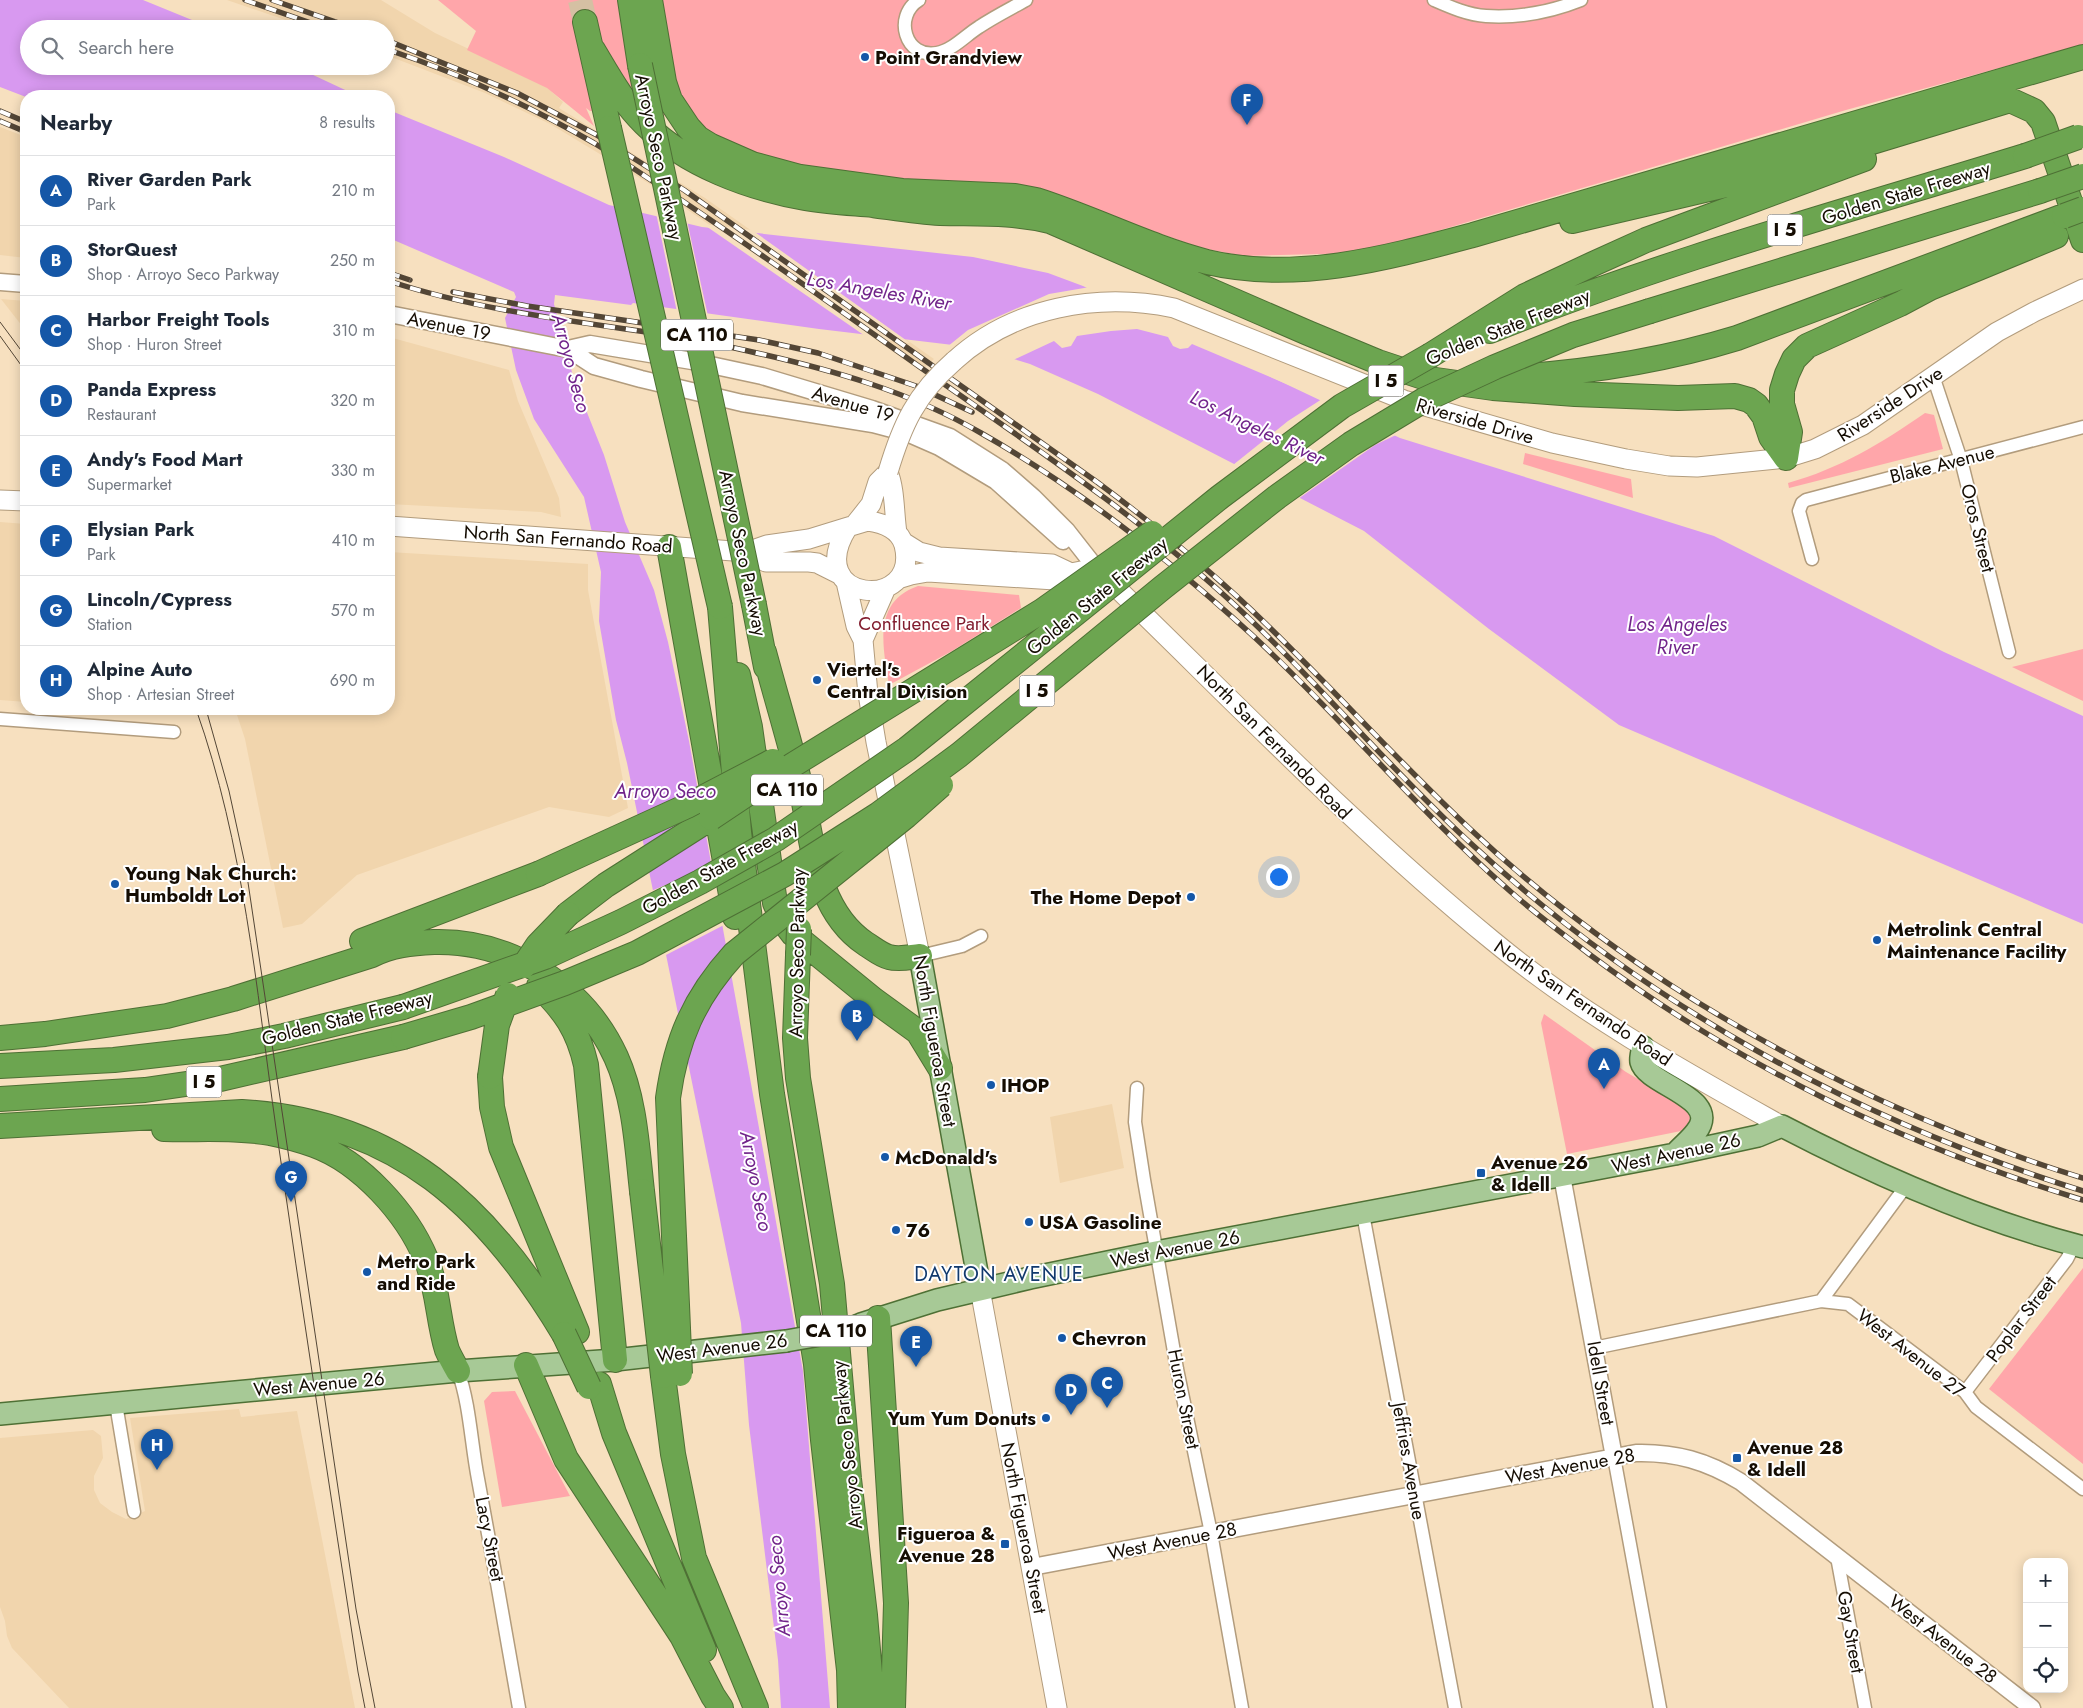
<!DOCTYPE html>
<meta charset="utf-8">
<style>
body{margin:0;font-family:Jost,sans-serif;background:#f2f2f3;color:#1f2937}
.controls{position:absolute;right:15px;bottom:15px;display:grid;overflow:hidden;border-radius:10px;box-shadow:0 2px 12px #0003}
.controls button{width:45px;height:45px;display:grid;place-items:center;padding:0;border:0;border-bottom:1px solid #e0e1e3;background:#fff;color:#1f2937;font:25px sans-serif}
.you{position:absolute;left:1278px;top:876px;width:18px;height:18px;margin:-12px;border:4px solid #fff;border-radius:50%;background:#1a73e8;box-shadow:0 0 0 8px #1a73e833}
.badge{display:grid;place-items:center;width:32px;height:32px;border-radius:50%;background:#1557a7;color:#fff;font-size:16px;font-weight:700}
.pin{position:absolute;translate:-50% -41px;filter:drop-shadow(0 1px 2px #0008)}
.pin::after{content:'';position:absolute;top:26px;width:18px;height:15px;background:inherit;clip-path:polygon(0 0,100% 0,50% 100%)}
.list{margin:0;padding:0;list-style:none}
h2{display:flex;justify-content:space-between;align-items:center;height:65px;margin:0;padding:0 20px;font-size:21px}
h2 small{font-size:16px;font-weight:400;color:#747a83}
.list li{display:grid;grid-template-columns:32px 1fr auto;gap:15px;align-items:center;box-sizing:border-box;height:70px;padding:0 20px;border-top:1px solid #e0e1e3}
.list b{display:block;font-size:19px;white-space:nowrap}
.list p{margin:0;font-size:16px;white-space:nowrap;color:#747a83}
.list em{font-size:16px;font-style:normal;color:#747a83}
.icon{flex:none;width:28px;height:28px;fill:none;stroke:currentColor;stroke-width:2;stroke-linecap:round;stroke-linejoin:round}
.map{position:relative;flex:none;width:2083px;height:1708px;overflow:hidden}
.search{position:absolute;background:#fff;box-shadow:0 2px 12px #0003;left:20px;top:20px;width:375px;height:55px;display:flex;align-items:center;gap:12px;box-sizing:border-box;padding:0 18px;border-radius:28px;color:#747a83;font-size:19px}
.panel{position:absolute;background:#fff;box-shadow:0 2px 12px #0003;left:20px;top:90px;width:375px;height:625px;border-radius:20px}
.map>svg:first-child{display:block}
.built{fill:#f1d5ad}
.green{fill:#ffa6aa}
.water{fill:#d899f0}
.pier{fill:#f7e0bf}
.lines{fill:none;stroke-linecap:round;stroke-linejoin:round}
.motorway-tunnel{stroke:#d5c0a3;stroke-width:24;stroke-dasharray:24 12;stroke-linecap:butt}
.minor-casing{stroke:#b29c7d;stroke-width:15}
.tertiary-casing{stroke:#b29c7d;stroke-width:19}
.secondary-casing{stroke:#b29c7d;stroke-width:21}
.primary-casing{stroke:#4e7035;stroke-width:24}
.motorway-casing{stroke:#4e7035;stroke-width:26}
.minor{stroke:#fff;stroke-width:12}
.tertiary{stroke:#fff;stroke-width:16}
.secondary{stroke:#fff;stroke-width:19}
.primary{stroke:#a7c996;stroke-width:21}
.motorway{stroke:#6ca550;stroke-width:24}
.tram{stroke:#534636;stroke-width:1}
.rail-casing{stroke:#534636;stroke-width:5.5}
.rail{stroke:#fff;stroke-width:4;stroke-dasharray:11;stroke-linecap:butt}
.secondary-bridge-casing{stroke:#b29c7d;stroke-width:21;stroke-linecap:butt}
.primary-bridge-casing{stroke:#4e7035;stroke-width:24;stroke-linecap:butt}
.motorway-bridge-casing{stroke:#4e7035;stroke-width:26;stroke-linecap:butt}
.secondary-bridge{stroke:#fff;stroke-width:19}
.primary-bridge{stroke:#a7c996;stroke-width:21}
.motorway-bridge{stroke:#6ca550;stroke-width:24}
.poi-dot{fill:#1557a7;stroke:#fff;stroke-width:2}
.labels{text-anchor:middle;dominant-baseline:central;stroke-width:4;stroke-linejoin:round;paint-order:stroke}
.shield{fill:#fff;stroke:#5b564f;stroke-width:1}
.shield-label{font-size:18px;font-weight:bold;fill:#150d03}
.poi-label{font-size:19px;font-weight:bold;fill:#150d03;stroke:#fff;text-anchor:start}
.street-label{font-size:19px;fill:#150d03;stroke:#fff}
.park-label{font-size:19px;fill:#821d2f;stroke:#fff}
.water-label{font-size:20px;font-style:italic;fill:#71248a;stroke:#fff}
.neighbourhood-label{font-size:20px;letter-spacing:1px;fill:#11396d;stroke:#fff}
</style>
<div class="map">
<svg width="2083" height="1708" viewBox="0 0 2083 1708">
<rect width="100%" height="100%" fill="#f7e0bf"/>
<!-- built -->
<path class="built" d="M227,0H381L435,33L543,84L563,102L559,108L705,198L934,359L921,371L653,186L550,124L485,93L386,55V29H312Z
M0,127L26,137V258L0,255Z
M1,299L26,301V331Z
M389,337L509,370L518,401L559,498L561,517L541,512L389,504Z
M0,522L26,524V702L0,700Z
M389,552L588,564V590L628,808L609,817L549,807L357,875L302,924L283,928L245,739L235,709H389Z
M1112,1104L1124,1168L1060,1183L1050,1117Z
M239,1409L241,1417L297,1411L355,1708H69L12,1648L7,1636L5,1621L0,1607V1438L93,1430L101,1436L103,1458L94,1476V1490L100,1503L112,1512L126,1519L145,1511L130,1418Z"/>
<!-- green -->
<path class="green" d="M438,0H2083V45L1846,110L1363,253L1244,256L1201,248L1040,191L923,183L774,162L709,133L692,117L590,111L586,108L594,126L547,88L467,50L476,31Z
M1925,413L1934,415L1943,449L1789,488L1788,483C1841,468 1880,444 1925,413Z
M1525,453L1631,479L1633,498L1523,464Z
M918,586L1019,595L1021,608L952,651L889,685C883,647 872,602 918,586Z
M2083,649V701L2012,667Z
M1544,1014L1626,1072L1684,1106L1688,1110L1690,1117L1689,1123L1681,1131L1567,1154L1541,1023Z
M2083,1268V1464L1989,1389Z
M515,1391L570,1496L502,1507L484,1401L492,1392Z"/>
<!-- water -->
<path class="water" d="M0,0H143L214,29H29V66H294L358,96L26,97L0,87Z
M389,110L504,157L609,205L702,227L973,257L1048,273L1083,286L1193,340L1400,438L1714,536L1944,652L2083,716V924L1619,725L1489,629L1364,531L1098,394L1030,364L978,348L819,329L633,303L631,305L555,295L554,304L574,380L604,455L625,522L654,590L668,642L689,741L803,1371L830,1708H781L778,1660L749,1425L741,1323L627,763L616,720L599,621L601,572L584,497L534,419L516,370L505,318L516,297L514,292L389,238Z"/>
<!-- pier -->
<path class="pier" d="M656,213L687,221L708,316L677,312Z
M703,224L752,230L910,343L868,338Z
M1090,287L1194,338L1398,434L1375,445L1298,499L1233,465L1288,421L1322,399L1192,344L1188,348L1180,349L1173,346L1168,337L1137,329L1111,331L1077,336L1071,346L1062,348L1054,341L1011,361L977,350L947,347L968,330L1049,294Z
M713,862L724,925L664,956L651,891L697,872Z"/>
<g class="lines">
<!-- motorway-tunnel -->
<path class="motorway-tunnel" d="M580,0L585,22"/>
<defs>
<path id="minor" d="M919,0C893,16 905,59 937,53C953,50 966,35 979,27C994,17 1010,9 1026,0
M1434,0C1450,7 1468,15 1486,16C1518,18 1551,12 1581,0
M1933,376L1961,460L2009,652
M1812,559L1799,511L1802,503L1806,500L2083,427
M0,719L174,732
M920,956L962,946L981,936
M1137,1088L1135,1122L1144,1180L1177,1369L1211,1533L1242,1708
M1363,1214L1455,1708
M1821,1301L1906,1186
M1594,1348L1821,1301L1848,1304L1965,1392L1976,1407L2083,1489
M458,1371C470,1405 471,1443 478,1479C492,1555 506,1632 519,1708
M1965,1392L2067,1259L2074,1245
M116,1404L134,1512
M1614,1457L1660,1708
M1837,1557L1865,1708"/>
<path id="tertiary" d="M0,282L26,284
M389,314L568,349L590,344L692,361L762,376L872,409L950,437L1002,470L1033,497L1067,531L1096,568
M568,349L594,366L641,379L742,403L873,424L907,433L939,447L996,481L1063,541
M1562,1176L1614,1457
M1032,1567L1636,1453C1675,1452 1707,1461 1741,1482L2032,1708"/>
<path id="secondary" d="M954,361C1013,307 1097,292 1174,308L1404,400L1552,443L1626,459L1669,466L1697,467L1786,458L1815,449L1863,425L1997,332L2034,312L2083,289
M0,500L26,501
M868,521C883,523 899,528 904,545C921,613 800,603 848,527Z
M856,523L871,504L878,482L888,472C895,489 894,513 897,533
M389,526L747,552L766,562H809L817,563L839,574
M903,542L919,552L939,557L1052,564L1071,573
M747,552L767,545L809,539L848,527
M898,579L911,575L928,572L1055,580L1071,573L1096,568C1227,694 1352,826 1493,941C1581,1014 1682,1070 1782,1126
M846,582L856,626L863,640L868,694L876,742L920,956
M863,640L886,588
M980,1289L1057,1708"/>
<path id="primary" d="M920,956L980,1289
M1643,1047C1642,1051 1640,1058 1641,1062C1647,1085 1723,1098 1696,1132C1690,1140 1682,1146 1675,1154
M861,1324L937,1300L1030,1278L1156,1252L1675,1154L1758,1136L1782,1126C1878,1176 1978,1220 2083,1247
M0,1414L458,1371L615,1360L786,1341"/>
<path id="motorway" d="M630,0L640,65
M650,0L664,82L670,100L688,127L698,138L711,146L752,164L800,177L902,191L1015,196L1036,200C1093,218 1149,247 1207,262C1296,283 1387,258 1473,235L2083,57
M585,22L609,128
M593,50C608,75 623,103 645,124C686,165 749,188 805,198C827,202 850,203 873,205C895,208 918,212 940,213C979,214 1012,212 1050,221L1308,333L1378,362L1429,379L1493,388L1575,394L1678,398L1735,396L1749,400L1756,405L1764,416L1771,437L1786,458
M1572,221L1747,180L2010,100L2034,111L2043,122L2083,240
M1650,311L2040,191
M1490,331C1663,261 1847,211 2025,156
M1431,355L1525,296L1593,264L1646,240L1864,159
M1513,377C1591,372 1662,361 1737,338L2064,216
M1786,458L1790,432L1782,404V390L1787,374L1794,359L1807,346L1900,304L1930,288L2056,236
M669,547L735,917
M754,605L766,667
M720,607L739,832L772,1094L816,1364L823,1440L849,1670L850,1708
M764,652C776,697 790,742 801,788C813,842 815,910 866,944C874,949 881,955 889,957C899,960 910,957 920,956
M738,675L750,727L775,903L783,921L793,934L874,1000L918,1032L940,1068
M568,914L606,885L711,818
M362,941L538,874
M798,955L795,1038L798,1078L832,1284L849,1479L865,1615L873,1708
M539,986C565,1011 578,1030 586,1065L615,1360
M0,1038L45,1034L167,1016L233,999L372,955C391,945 412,943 434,942C511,940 584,987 616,1057C635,1099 637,1147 642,1191
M0,1066L114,1060L228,1047L284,1036L403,1007
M490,1077L492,1107L501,1147L577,1332
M0,1099L145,1090L220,1079L403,1037
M0,1126L242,1112C397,1121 488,1207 564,1334
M164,1129C199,1130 236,1127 270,1133C285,1136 300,1140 314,1145C361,1162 407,1213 426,1259C438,1288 438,1321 447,1350C450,1357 454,1364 458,1371
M878,1318L896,1603L893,1708
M526,1365L566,1459L682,1636L713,1696L721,1708
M663,1376L673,1454L694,1558L756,1708
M599,1384L614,1433L704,1650"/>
</defs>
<!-- minor casing -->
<use href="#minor" class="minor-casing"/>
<!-- tertiary casing -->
<use href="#tertiary" class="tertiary-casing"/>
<!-- secondary casing -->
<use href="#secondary" class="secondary-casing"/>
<!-- primary casing -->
<use href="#primary" class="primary-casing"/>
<!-- motorway casing -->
<use href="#motorway" class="motorway-casing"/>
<!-- minor -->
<use href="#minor" class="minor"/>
<!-- tertiary -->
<use href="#tertiary" class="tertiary"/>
<!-- secondary -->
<use href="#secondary" class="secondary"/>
<!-- primary -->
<use href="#primary" class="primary"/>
<!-- motorway -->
<use href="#motorway" class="motorway"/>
<!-- tram -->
<path class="tram" d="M0,322L26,357
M0,336L26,372
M196,709C244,844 256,987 276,1128C302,1309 330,1491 358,1672L365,1708
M206,709L229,791L246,869L356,1609L375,1708"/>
<defs>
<path id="rail" d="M245,0L328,29
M272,0L356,29
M386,40L517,93L595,134L684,190L1097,482C1156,526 1213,572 1266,624C1335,691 1399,762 1469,828C1599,950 1753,1045 1916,1116C1970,1139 2026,1161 2083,1178
M386,49C458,73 528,105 594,143C620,159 646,177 672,194C752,247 831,304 910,360C1017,436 1128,508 1225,596C1310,673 1383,762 1466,839C1641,1002 1855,1120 2083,1191
M0,111L26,122
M0,121L26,132
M389,273L410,280
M389,281C483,312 582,322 680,337C703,341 726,346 748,351C829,369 909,391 981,433C1076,487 1170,560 1251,634C1341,717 1419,812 1511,892C1536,914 1563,934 1589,954C1740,1067 1903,1145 2083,1200
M453,292L527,306L759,340L818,353L916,386L972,412"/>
</defs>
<!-- rail casing -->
<use href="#rail" class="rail-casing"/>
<!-- rail -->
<use href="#rail" class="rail"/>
<defs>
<path id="secondary-bridge" d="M888,472C902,425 916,394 954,361"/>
<path id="primary-bridge" d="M786,1341L843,1331L859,1325"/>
<path id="motorway-bridge" d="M640,65L754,605
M609,128L720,607
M2025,156L2078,137
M2040,191L2083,176
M2064,216L2083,209
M711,818L762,784L1042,611L1152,533
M538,874L687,806L773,761
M798,955L799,929
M524,966L538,945L568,914
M403,1007L545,957L621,922L700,882L776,839L907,749L1220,497L1342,406L1431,355
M403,1037L471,1017L565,983L637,953L785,874L879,814L959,755L1162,588L1277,497L1351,444L1424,400L1495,367L1573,335L1650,311
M490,1077L497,1025L508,995
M642,1191L663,1376
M564,1334L589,1387
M680,1374L668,1098C676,1040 694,998 734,954L906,816L941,785"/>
</defs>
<!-- secondary-bridge casing -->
<use href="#secondary-bridge" class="secondary-bridge-casing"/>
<!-- primary-bridge casing -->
<use href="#primary-bridge" class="primary-bridge-casing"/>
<!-- motorway-bridge casing -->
<use href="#motorway-bridge" class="motorway-bridge-casing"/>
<!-- secondary-bridge -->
<use href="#secondary-bridge" class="secondary-bridge"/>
<!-- primary-bridge -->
<use href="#primary-bridge" class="primary-bridge"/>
<!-- motorway-bridge -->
<use href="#motorway-bridge" class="motorway-bridge"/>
</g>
<!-- markers -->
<g class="poi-dot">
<circle cx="865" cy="57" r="5"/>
<circle cx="817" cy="680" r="5"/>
<circle cx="115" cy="884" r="5"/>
<circle cx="1191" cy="897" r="5"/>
<circle cx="1877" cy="940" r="5"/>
<circle cx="991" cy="1085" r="5"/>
<circle cx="885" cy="1157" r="5"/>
<rect x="1476" y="1168" width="10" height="10" rx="2.5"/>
<circle cx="1029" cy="1222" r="5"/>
<circle cx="896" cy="1230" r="5"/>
<circle cx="367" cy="1272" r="5"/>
<circle cx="1062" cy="1338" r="5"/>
<circle cx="1046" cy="1418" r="5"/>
<rect x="1732" y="1453" width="10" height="10" rx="2.5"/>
<rect x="1000" y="1539" width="10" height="10" rx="2.5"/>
</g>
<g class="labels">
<!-- shield labels -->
<g class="shield">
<rect x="1767.5" y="214.5" width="35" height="31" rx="4"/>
<rect x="661" y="319.5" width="72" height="31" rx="4"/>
<rect x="1368.5" y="365.5" width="35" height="31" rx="4"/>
<rect x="1019.5" y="675.5" width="35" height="31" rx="4"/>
<rect x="751" y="774.5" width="72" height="31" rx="4"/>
<rect x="186.5" y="1066.5" width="35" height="31" rx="4"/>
<rect x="800" y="1315.5" width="72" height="31" rx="4"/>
</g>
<g class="shield-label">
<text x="1785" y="230">I 5</text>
<text x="697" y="335">CA 110</text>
<text x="1386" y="381">I 5</text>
<text x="1037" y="691">I 5</text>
<text x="787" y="790">CA 110</text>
<text x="204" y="1082">I 5</text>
<text x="836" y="1331">CA 110</text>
</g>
<!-- poi labels -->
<g class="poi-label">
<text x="875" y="57">Point Grandview</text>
<text x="827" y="669">Viertel's<tspan x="827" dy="22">Central Division</tspan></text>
<text x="125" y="873">Young Nak Church:<tspan x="125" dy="22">Humboldt Lot</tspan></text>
<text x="1181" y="897" text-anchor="end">The Home Depot</text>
<text x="1887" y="929">Metrolink Central<tspan x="1887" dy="22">Maintenance Facility</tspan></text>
<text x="1001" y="1085">IHOP</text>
<text x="895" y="1157">McDonald's</text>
<text x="1491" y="1162">Avenue 26<tspan x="1491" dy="22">&amp; Idell</tspan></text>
<text x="1039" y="1222">USA Gasoline</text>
<text x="906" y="1230">76</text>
<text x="377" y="1261">Metro Park<tspan x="377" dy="22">and Ride</tspan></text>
<text x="1072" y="1338">Chevron</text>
<text x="1036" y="1418" text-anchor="end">Yum Yum Donuts</text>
<text x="1747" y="1447">Avenue 28<tspan x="1747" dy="22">&amp; Idell</tspan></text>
<text x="995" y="1533" text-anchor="end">Figueroa &amp;<tspan x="995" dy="22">Avenue 28</tspan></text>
</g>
<!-- street labels -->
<g class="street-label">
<text transform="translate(659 157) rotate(78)">Arroyo Seco Parkway</text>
<text transform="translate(1906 193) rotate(-17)">Golden State Freeway</text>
<text transform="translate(449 326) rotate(11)">Avenue 19</text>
<text transform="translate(1508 327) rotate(-22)">Golden State Freeway</text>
<text transform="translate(853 404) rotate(17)">Avenue 19</text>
<text transform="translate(1890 404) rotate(-33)">Riverside Drive</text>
<text transform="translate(1475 421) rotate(16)">Riverside Drive</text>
<text transform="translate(1942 464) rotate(-14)">Blake Avenue</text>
<text transform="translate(1978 528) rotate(76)">Oros Street</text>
<text transform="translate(568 539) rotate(4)">North San Fernando Road</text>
<text transform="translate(743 553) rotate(78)">Arroyo Seco Parkway</text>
<text transform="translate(1097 596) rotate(-39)">Golden State Freeway</text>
<text transform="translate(1274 742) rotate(45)">North San Fernando Road</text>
<text transform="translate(720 867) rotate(-29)">Golden State Freeway</text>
<text transform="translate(797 953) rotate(-89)">Arroyo Seco Parkway</text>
<text transform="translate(1583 1003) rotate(34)">North San Fernando Road</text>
<text transform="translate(347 1018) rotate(-14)">Golden State Freeway</text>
<text transform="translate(935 1041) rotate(80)">North Figueroa Street</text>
<text transform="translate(1676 1153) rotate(-12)">West Avenue 26</text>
<text transform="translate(1175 1249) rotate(-11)">West Avenue 26</text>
<text transform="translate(2021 1319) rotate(-53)">Poplar Street</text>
<text transform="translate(722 1348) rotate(-7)">West Avenue 26</text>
<text transform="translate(1911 1353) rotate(38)">West Avenue 27</text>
<text transform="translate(1601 1383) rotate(80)">Idell Street</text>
<text transform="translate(319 1384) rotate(-5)">West Avenue 26</text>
<text transform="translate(1184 1399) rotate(79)">Huron Street</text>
<text transform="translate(847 1445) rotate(-96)">Arroyo Seco Parkway</text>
<text transform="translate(1409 1461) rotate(80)">Jeffries Avenue</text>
<text transform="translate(1570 1466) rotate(-10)">West Avenue 28</text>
<text transform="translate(1024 1528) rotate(79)">North Figueroa Street</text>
<text transform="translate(490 1539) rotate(79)">Lacy Street</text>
<text transform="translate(1172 1541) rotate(-11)">West Avenue 28</text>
<text transform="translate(1851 1632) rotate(80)">Gay Street</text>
<text transform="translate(1943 1639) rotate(38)">West Avenue 28</text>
</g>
<!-- park labels -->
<g class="park-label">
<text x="924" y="623">Confluence Park</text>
</g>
<!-- water labels -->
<g class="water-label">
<text transform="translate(879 291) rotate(10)">Los Angeles River</text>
<text transform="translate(571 363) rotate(75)">Arroyo Seco</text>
<text transform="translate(1257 428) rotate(26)">Los Angeles River</text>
<text x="1677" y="624">Los Angeles<tspan x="1677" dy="23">River</tspan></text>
<text x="665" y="791">Arroyo Seco</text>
<text transform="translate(756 1181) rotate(79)">Arroyo Seco</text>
<text transform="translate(779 1586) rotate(-95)">Arroyo Seco</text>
</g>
<!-- neighbourhood labels -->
<g class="neighbourhood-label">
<text x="999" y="1274">DAYTON AVENUE</text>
</g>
</g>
</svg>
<div class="controls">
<button>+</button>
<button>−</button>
<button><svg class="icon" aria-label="locate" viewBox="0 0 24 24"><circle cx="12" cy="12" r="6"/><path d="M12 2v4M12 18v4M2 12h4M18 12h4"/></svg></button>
</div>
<div class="you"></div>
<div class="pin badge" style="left:1604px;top:1089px">A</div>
<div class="pin badge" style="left:857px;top:1041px">B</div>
<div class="pin badge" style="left:1107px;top:1408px">C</div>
<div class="pin badge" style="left:1071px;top:1415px">D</div>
<div class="pin badge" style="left:916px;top:1367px">E</div>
<div class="pin badge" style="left:1247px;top:125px">F</div>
<div class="pin badge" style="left:291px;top:1202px">G</div>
<div class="pin badge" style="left:157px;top:1470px">H</div>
<div class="search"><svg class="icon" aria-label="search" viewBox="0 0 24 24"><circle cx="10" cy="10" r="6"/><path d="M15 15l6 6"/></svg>Search here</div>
<section class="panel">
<h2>Nearby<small>8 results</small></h2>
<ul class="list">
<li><span class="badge">A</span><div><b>River Garden Park</b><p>Park</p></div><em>210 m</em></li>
<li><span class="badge">B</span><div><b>StorQuest</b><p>Shop · Arroyo Seco Parkway</p></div><em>250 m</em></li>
<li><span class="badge">C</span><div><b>Harbor Freight Tools</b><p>Shop · Huron Street</p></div><em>310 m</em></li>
<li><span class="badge">D</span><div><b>Panda Express</b><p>Restaurant</p></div><em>320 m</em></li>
<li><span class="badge">E</span><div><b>Andy's Food Mart</b><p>Supermarket</p></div><em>330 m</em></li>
<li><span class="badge">F</span><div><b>Elysian Park</b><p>Park</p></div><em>410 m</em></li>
<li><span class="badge">G</span><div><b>Lincoln/Cypress</b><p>Station</p></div><em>570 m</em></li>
<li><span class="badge">H</span><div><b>Alpine Auto</b><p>Shop · Artesian Street</p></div><em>690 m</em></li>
</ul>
</section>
</div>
